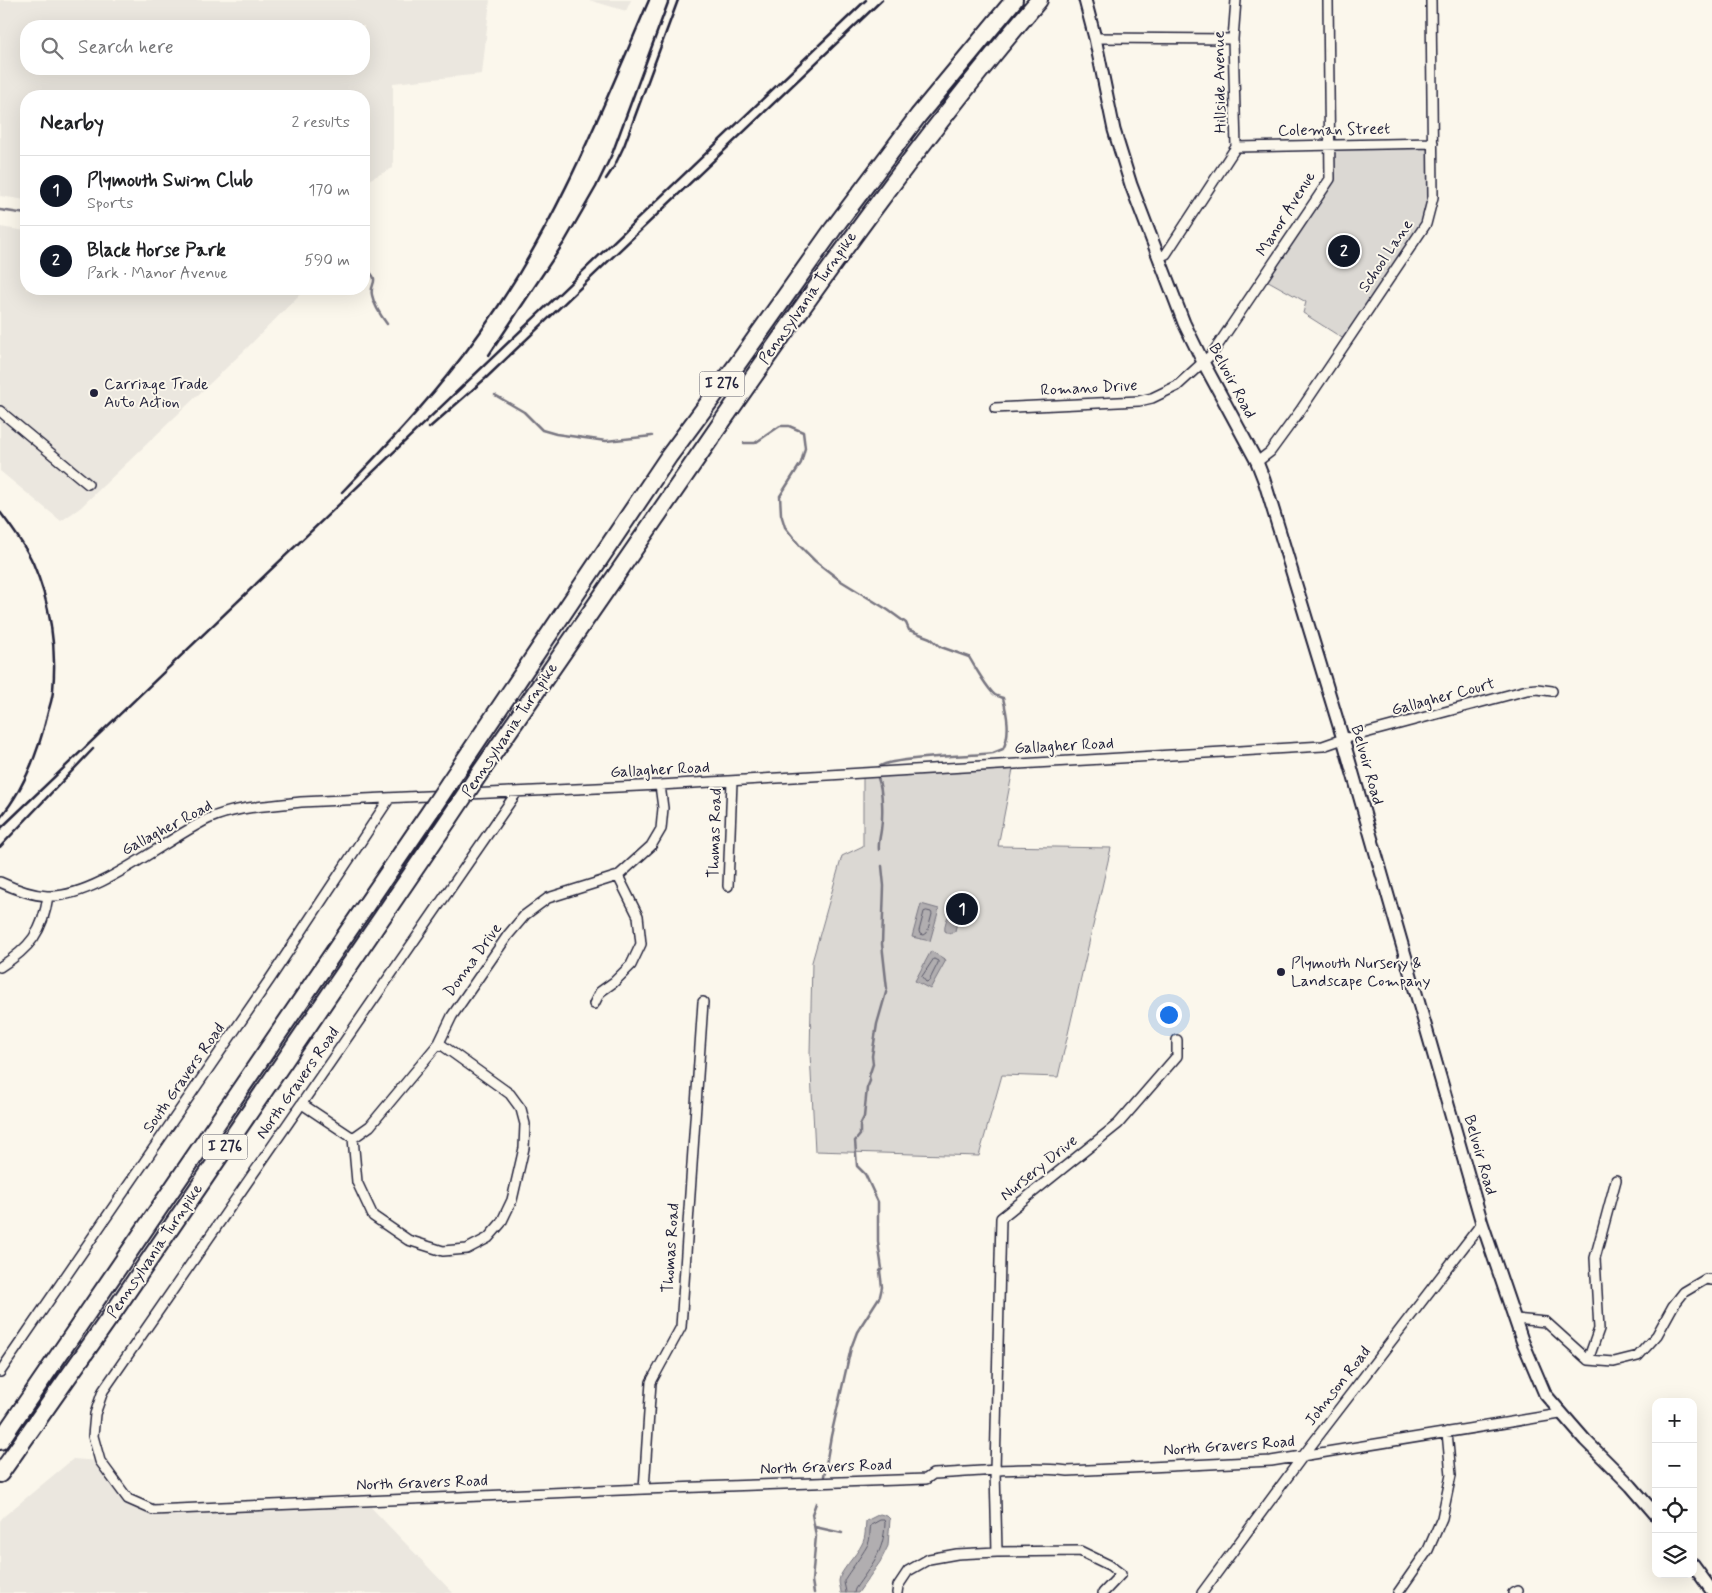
<!DOCTYPE html>
<meta charset="utf-8">
<style>
body{margin:0;font-family:Mynerve,sans-serif;background:#f2f2f2;color:#202124}
.controls{position:absolute;right:15px;bottom:15px;display:grid;overflow:hidden;border-radius:10px;box-shadow:0 5px 20px #0002}
.controls button{width:45px;height:45px;display:grid;place-items:center;padding:0;border:0;border-bottom:1px solid #e0e0e0;background:#fff;color:#202124;font:25px sans-serif}
.you{position:absolute;left:1168px;top:1014px;width:18px;height:18px;margin:-12px;border:4px solid #fff;border-radius:50%;background:#1a73e8;box-shadow:0 0 0 8px #1a73e833}
.badge{display:grid;place-items:center;width:32px;height:32px;border-radius:50%;background:#111827;color:#fff;font-size:16px;font-weight:700}
.pin{position:absolute;translate:-50% -50%;border:2px solid #fff;box-shadow:0 1px 5px #0006}
.list{margin:0;padding:0;list-style:none}
h2{display:flex;justify-content:space-between;align-items:center;height:65px;margin:0;padding:0 20px;font-size:21px}
h2 small{font-size:16px;font-weight:400;color:#757577}
.list li{display:grid;grid-template-columns:32px 1fr auto;gap:15px;align-items:center;box-sizing:border-box;height:70px;padding:0 20px;border-top:1px solid #e0e0e0}
.list b{display:block;font-size:19px;white-space:nowrap}
.list p{margin:0;font-size:16px;white-space:nowrap;color:#757577}
.list em{font-size:16px;font-style:normal;color:#757577}
.icon{flex:none;width:28px;height:28px;fill:none;stroke:currentColor;stroke-width:2;stroke-linecap:round;stroke-linejoin:round}
.map{position:relative;flex:none;width:1712px;height:1593px;overflow:hidden}
.search{position:absolute;background:#fff;box-shadow:0 5px 20px #0002;left:20px;top:20px;width:350px;height:55px;display:flex;align-items:center;gap:12px;box-sizing:border-box;padding:0 18px;border-radius:20px;color:#757577;font-size:19px}
.panel{position:absolute;background:#fff;box-shadow:0 5px 20px #0002;left:20px;top:90px;width:350px;height:205px;border-radius:20px}
.map>svg:first-child{display:block}
.built{fill:#ebe7df;fill-rule:evenodd}
.green{fill:#dbd8d3;stroke:#7e7d87}
.water{fill:#b1aeb0;stroke:#787681}
.lines{fill:none;stroke-linecap:round;stroke-linejoin:round}
.shore{stroke:#5b5a6a;stroke-width:1}
.stream{stroke:#787681;stroke-width:2.5}
.minor-casing{stroke:#22223b;stroke-width:12}
.tertiary-casing{stroke:#22223b;stroke-width:15}
.motorway-casing{stroke:#22223b;stroke-width:20}
.minor{stroke:#fbf7ec;stroke-width:9}
.tertiary{stroke:#fbf7ec;stroke-width:11}
.motorway{stroke:#fbf7ec;stroke-width:16}
.rail{stroke:#22223b;stroke-width:2.5}
.motorway-bridge-casing{stroke:#22223b;stroke-width:20;stroke-linecap:butt}
.motorway-bridge{stroke:#fbf7ec;stroke-width:16}
.poi-dot{fill:#22223b;stroke:#fbf7ec;stroke-width:2}
.labels{text-anchor:middle;dominant-baseline:central;stroke-width:4;stroke-linejoin:round;paint-order:stroke}
.shield{fill:#fbf7ec;stroke:#636270;stroke-width:1}
.shield-label{font-size:15px;font-weight:bold;fill:#22223b}
.street-label{font-size:16px;fill:#22223b;stroke:#fbf7ec}
.poi-label{font-size:16px;fill:#22223b;stroke:#fbf7ec;text-anchor:start}
</style>
<div class="map">
<svg width="1712" height="1593" viewBox="0 0 1712 1593">
<rect width="100%" height="100%" fill="#fbf7ec"/>
<filter id="ink" filterUnits="userSpaceOnUse"><feTurbulence type="fractalNoise" baseFrequency=".02" numOctaves="2"/><feDisplacementMap in="SourceGraphic" scale="10" xChannelSelector="R" yChannelSelector="G"/><feConvolveMatrix kernelMatrix="1 2 1 2 8 2 1 2 1" color-interpolation-filters="sRGB"/></filter>
<g filter="url(#ink)">
<!-- built -->
<path class="built" d="M0,0H490L482,74L393,83V168L364,182V96H181V92L180,96H26V200L0,196ZM26,26H364V69H26Z
M589,0H631L626,11Z
M0,227L26,231V289H305L248,347L80,508L61,521L0,471Z
M73,1459L100,1461L128,1499L153,1510L365,1501L453,1593H0V1521L3,1517Z"/>
<!-- green -->
<path class="green" d="M1433,143V197L1426,224L1347,341L1303,313L1306,302L1263,278L1330,179L1329,145Z
M1014,764L998,846L1111,848L1058,1077L1002,1075L979,1156L815,1151L810,1053L812,962L842,856L863,846V773Z"/>
<!-- water -->
<path class="water" d="M921,904L939,909L930,941L912,937Z
M951,913H955L958,918L955,931L950,934L945,931C944,926 947,916 951,913Z
M931,951L946,960L930,989L915,981Z
M880,1514L887,1516L890,1519L888,1546L880,1562L858,1593H841C841,1589 839,1585 839,1581C839,1572 857,1555 862,1544C866,1537 865,1529 866,1521Z"/>
<g class="lines">
<!-- shore -->
<path class="shore" d="M927,911L931,912L932,914L927,933L924,935L920,934L919,931L924,912Z
M934,959L938,961V963L929,981L926,982L922,977Z
M846,1593C846,1589 844,1585 844,1581C845,1577 864,1553 868,1544C871,1538 869,1532 871,1525L880,1520H884L885,1523C884,1553 871,1565 855,1589L854,1593"/>
<!-- stream -->
<path class="stream" d="M0,210L26,214
M364,267C383,282 369,282 372,295C374,305 381,316 387,324
M495,395L524,412L542,430L556,434L606,441L652,436
M744,443H755L780,426H789L803,432L805,448L801,463L780,496L781,514L785,527L800,546L815,561L841,581L888,610L906,623L909,630L930,638L941,647L969,657C973,664 989,691 995,695C997,696 1000,697 1003,698C1007,714 1011,733 1003,749L993,753C975,756 888,757 879,767
M878,778C883,791 883,817 881,830C880,838 878,843 879,850
M824,1476L831,1436L851,1348L857,1332L880,1296L882,1287L880,1271L882,1269L878,1242V1202L865,1174L857,1166L855,1141L860,1135V1125L864,1117L867,1088L870,1081L869,1076L873,1064L872,1056L877,1024L887,989L882,944L884,886L882,866
M815,1527L842,1533
M814,1593L812,1581L816,1536L812,1514L816,1503"/>
<defs>
<path id="minor" d="M1095,38L1233,39
M1236,147L1433,143
M1158,257L1166,254L1236,147L1233,39L1236,0
M995,408L1139,401L1152,398L1177,386L1212,354L1330,179L1328,0
M0,411L88,484
M1257,462L1270,452L1300,411L1426,224L1433,197L1431,0
M517,792L103,1391L95,1414L93,1436L100,1461L128,1499L153,1510L644,1489L926,1479L933,1474C975,1472 1027,1466 1068,1471L1271,1461L1560,1414
M0,882C15,889 31,895 47,896C95,899 164,840 208,819C237,806 270,806 301,802L660,785L1323,746L1343,739L1527,690L1537,689L1552,691
M728,886L732,781
M0,967C30,948 43,932 48,896
M594,1004L600,992L614,982L631,965L641,944L638,916L618,876
M302,1104L353,1138L370,1126L439,1043L452,1016L508,935L525,915L548,898L618,876L651,846L661,829L663,808L660,785
M353,1138L357,1182L373,1216L408,1240L443,1251L467,1249L488,1238L501,1223L512,1200L524,1148L525,1124L521,1109L510,1094L439,1043
M1516,1319L1546,1322L1588,1360L1614,1362L1638,1356L1657,1335L1673,1306L1684,1292L1706,1279L1712,1280
M1588,1360L1599,1329L1595,1258L1616,1180
M0,1372L270,979L389,799
M644,1489L651,1382L681,1327L703,1002
M997,1552L995,1471L1001,1218L1118,1124L1177,1056V1040
M897,1593L898,1586L908,1571L929,1559L957,1554L997,1552L1080,1551L1109,1565L1121,1574L1103,1593
M1202,1593L1303,1456L1482,1223
M1398,1593L1428,1550L1442,1518L1451,1475L1447,1432
M1513,1593L1517,1591"/>
<path id="tertiary" d="M1085,0L1095,38L1114,130L1131,185L1184,323L1203,362L1257,462L1264,480L1343,739L1482,1223L1522,1340L1545,1394L1585,1440L1631,1486L1656,1515
M1693,1565L1712,1591"/>
<path id="motorway" d="M475,780C556,663 636,546 717,429C819,282 922,137 1039,0
M449,783L669,456L738,363L833,229L918,116L1014,0
M0,1441L431,810
M0,1474L115,1310L449,819"/>
</defs>
<!-- minor casing -->
<use href="#minor" class="minor-casing"/>
<!-- tertiary casing -->
<use href="#tertiary" class="tertiary-casing"/>
<!-- motorway casing -->
<use href="#motorway" class="motorway-casing"/>
<!-- minor -->
<use href="#minor" class="minor"/>
<!-- tertiary -->
<use href="#tertiary" class="tertiary"/>
<!-- motorway -->
<use href="#motorway" class="motorway"/>
<!-- rail -->
<path class="rail" d="M606,179L614,167L624,146L678,0
M489,355L565,241L596,187L612,154L669,0
M429,428L486,378L882,0
M342,492C391,441 440,389 481,331C554,230 600,114 649,0
M0,512C12,528 25,545 33,563C50,602 57,647 53,690C53,697 50,705 48,712C39,750 25,788 0,818
M0,829L866,0
M0,847L93,749"/>
<defs>
<path id="motorway-bridge" d="M431,810L449,783
M449,819L475,780"/>
</defs>
<!-- motorway-bridge casing -->
<use href="#motorway-bridge" class="motorway-bridge-casing"/>
<!-- motorway-bridge -->
<use href="#motorway-bridge" class="motorway-bridge"/>
</g>
</g>
<!-- markers -->
<g class="poi-dot">
<circle cx="94" cy="393" r="5"/>
<circle cx="1281" cy="972" r="5"/>
</g>
<g class="labels">
<!-- shield labels -->
<g class="shield">
<rect x="699.5" y="371.5" width="45" height="25" rx="4"/>
<rect x="202.5" y="1134.5" width="45" height="25" rx="4"/>
</g>
<g class="shield-label">
<text x="722" y="384">I 276</text>
<text x="225" y="1147">I 276</text>
</g>
<!-- street labels -->
<g class="street-label">
<text transform="translate(1220 82) rotate(-91)">Hillside Avenue</text>
<text transform="translate(1334 130) rotate(-1)">Coleman Street</text>
<text transform="translate(1286 214) rotate(-58)">Manor Avenue</text>
<text transform="translate(1386 256) rotate(-56)">School Lane</text>
<text transform="translate(808 298) rotate(-55)">Pennsylvania Turnpike</text>
<text transform="translate(1232 381) rotate(62)">Belvoir Road</text>
<text transform="translate(1089 388) rotate(-3)">Romano Drive</text>
<text transform="translate(1443 697) rotate(-15)">Gallagher Court</text>
<text transform="translate(510 730) rotate(-56)">Pennsylvania Turnpike</text>
<text transform="translate(1064 746) rotate(-3)">Gallagher Road</text>
<text transform="translate(1367 765) rotate(74)">Belvoir Road</text>
<text transform="translate(660 770) rotate(-3)">Gallagher Road</text>
<text transform="translate(167 828) rotate(-28)">Gallagher Road</text>
<text transform="translate(715 833) rotate(-88)">Thomas Road</text>
<text transform="translate(473 960) rotate(-54)">Donna Drive</text>
<text transform="translate(184 1078) rotate(-55)">South Gravers Road</text>
<text transform="translate(298 1083) rotate(-55)">North Gravers Road</text>
<text transform="translate(1480 1155) rotate(74)">Belvoir Road</text>
<text transform="translate(1039 1168) rotate(-39)">Nursery Drive</text>
<text transform="translate(671 1248) rotate(-86)">Thomas Road</text>
<text transform="translate(155 1251) rotate(-56)">Pennsylvania Turnpike</text>
<text transform="translate(1338 1386) rotate(-52)">Johnson Road</text>
<text transform="translate(1229 1446) rotate(-4)">North Gravers Road</text>
<text transform="translate(826 1467) rotate(-2)">North Gravers Road</text>
<text transform="translate(422 1483) rotate(-2)">North Gravers Road</text>
</g>
<!-- poi labels -->
<g class="poi-label">
<text x="104" y="384">Carriage Trade<tspan x="104" dy="18">Auto Action</tspan></text>
<text x="1291" y="963">Plymouth Nursery &amp;<tspan x="1291" dy="18">Landscape Company</tspan></text>
</g>
</g>
</svg>
<div class="controls">
<button>+</button>
<button>−</button>
<button><svg class="icon" aria-label="locate" viewBox="0 0 24 24"><circle cx="12" cy="12" r="6"/><path d="M12 2v4M12 18v4M2 12h4M18 12h4"/></svg></button>
<button><svg class="icon" aria-label="layers" viewBox="0 0 24 24"><path d="M12 4l9 5-9 5-9-5zM3 14l9 5 9-5"/></svg></button>
</div>
<div class="you"></div>
<div class="pin badge" style="left:962px;top:909px">1</div>
<div class="pin badge" style="left:1344px;top:251px">2</div>
<div class="search"><svg class="icon" aria-label="search" viewBox="0 0 24 24"><circle cx="10" cy="10" r="6"/><path d="M15 15l6 6"/></svg>Search here</div>
<section class="panel">
<h2>Nearby<small>2 results</small></h2>
<ul class="list">
<li><span class="badge">1</span><div><b>Plymouth Swim Club</b><p>Sports</p></div><em>170 m</em></li>
<li><span class="badge">2</span><div><b>Black Horse Park</b><p>Park · Manor Avenue</p></div><em>590 m</em></li>
</ul>
</section>
</div>
